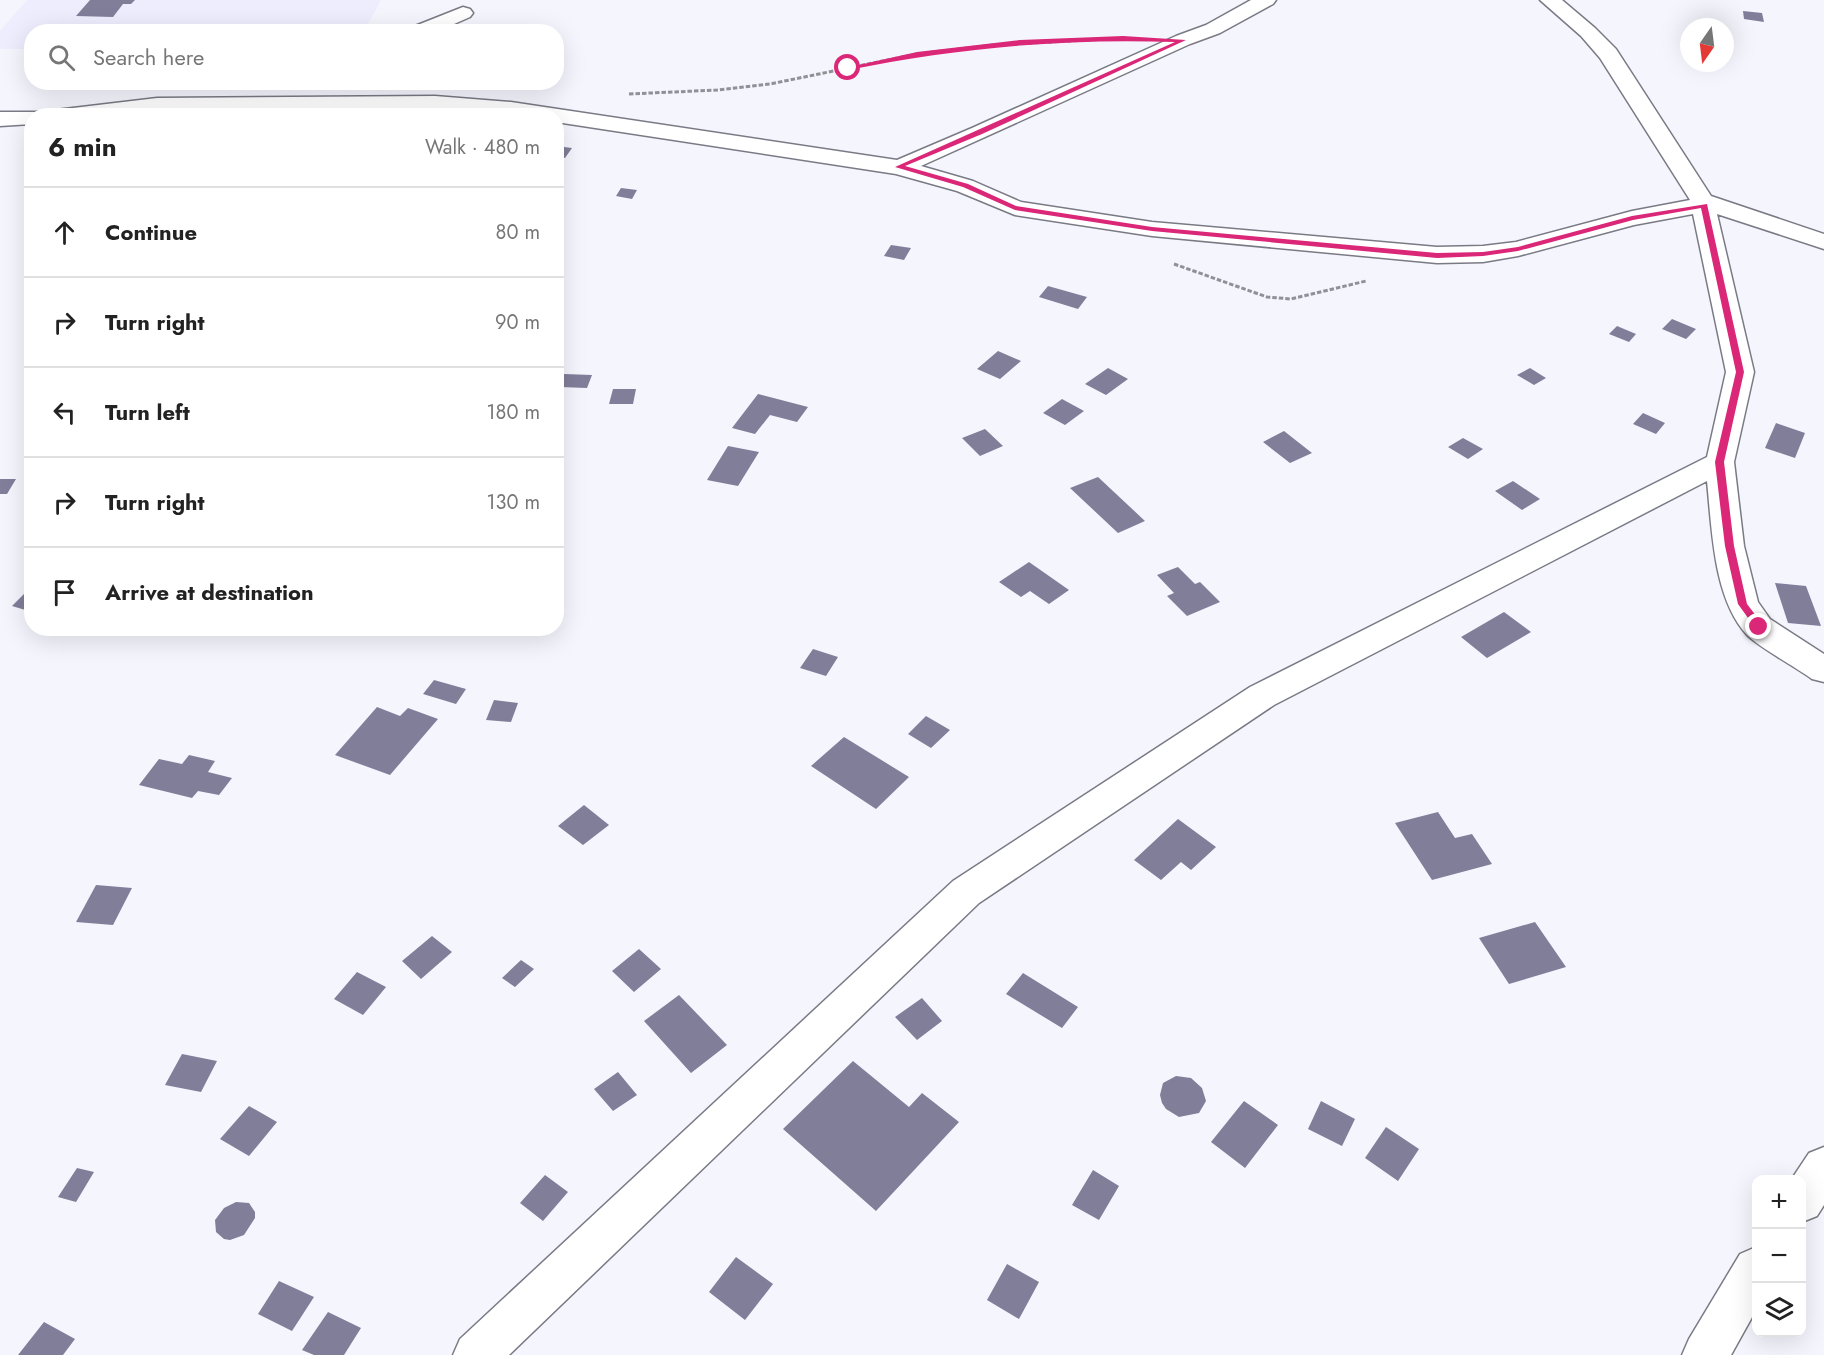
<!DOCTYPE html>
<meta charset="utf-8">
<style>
body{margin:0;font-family:Jost,sans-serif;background:#f6f6f6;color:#222}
.controls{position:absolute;right:18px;bottom:18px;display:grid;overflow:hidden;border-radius:12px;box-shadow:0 6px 24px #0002}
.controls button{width:54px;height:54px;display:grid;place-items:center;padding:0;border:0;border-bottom:2px solid #e0e0e0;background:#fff;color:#222;font:30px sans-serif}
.compass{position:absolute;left:1680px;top:18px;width:54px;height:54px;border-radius:50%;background:#fff;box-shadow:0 6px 24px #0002;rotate:194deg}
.stop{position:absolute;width:18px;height:18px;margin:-14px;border:4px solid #db2777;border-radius:50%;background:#fff}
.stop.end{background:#db2777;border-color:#fff;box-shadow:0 2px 6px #0008}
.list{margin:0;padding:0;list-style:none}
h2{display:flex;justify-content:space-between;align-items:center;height:78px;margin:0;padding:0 24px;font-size:26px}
h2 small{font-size:20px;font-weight:400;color:#767676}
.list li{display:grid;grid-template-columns:39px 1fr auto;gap:18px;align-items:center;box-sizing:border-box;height:90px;padding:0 24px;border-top:2px solid #e0e0e0}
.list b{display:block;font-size:22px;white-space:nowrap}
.list em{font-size:20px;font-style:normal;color:#767676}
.icon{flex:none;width:33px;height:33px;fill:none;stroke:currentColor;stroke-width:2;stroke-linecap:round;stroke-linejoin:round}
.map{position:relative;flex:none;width:1824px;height:1355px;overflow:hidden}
.search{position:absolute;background:#fff;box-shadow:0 6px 24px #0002;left:24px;top:24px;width:540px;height:66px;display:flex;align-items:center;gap:15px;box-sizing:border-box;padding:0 21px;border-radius:24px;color:#767676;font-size:22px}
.panel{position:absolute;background:#fff;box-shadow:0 6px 24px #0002;left:24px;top:108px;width:540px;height:528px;border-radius:24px}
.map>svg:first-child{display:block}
.built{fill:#eeedfe}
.building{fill:#807e99}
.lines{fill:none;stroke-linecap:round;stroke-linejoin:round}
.minor-casing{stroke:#7a7a86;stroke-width:3}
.path{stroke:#909096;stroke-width:3;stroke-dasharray:4.5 2;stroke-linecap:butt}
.minor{fill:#fff;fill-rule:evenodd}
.route{fill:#db2777}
</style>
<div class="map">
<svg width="1824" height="1355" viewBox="0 0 1824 1355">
<rect width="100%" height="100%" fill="#f5f5fd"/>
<!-- built -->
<path class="built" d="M27,0H381L364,31L32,32L31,49H0V31Z"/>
<!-- building -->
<path class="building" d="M90,0H135L131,4H123L113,17L76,16Z
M1743,11L1762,13L1764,22L1744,19Z
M556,146L572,148L565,158L556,157Z
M621,188L637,190L632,199L616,196Z
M891,245L911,248L904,260L884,256Z
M1048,286L1087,297L1078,309L1039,297Z
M1672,319L1696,329L1686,339L1662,329Z
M1617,326L1636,334L1629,342L1609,334Z
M998,351L1021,361L1000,379L977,369Z
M1108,368L1128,379L1106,395L1085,384Z
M1530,368L1546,378L1534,385L1517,375Z
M564,374L592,375L587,388L560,387Z
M613,389H636L633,404H609Z
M758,394L808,407L797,422L770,415L755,434L732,428Z
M1062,399L1084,411L1065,425L1043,413Z
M1643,413L1665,423L1656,434L1633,424Z
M1776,423L1805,433L1795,458L1765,448Z
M985,429L1003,446L980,456L962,438Z
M1284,431L1312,453L1290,463L1263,442Z
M1463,438L1483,449L1468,459L1448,447Z
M728,446L759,452L738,486L707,480Z
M1098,477L1145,521L1118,533L1070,488Z
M0,479H16L7,494H0Z
M1513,481L1540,499L1522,510L1495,491Z
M1029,562L1069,590L1049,604L1030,591L1021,597L999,582Z
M1178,567L1195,584L1200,582L1220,602L1187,616L1167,596L1174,593L1157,575Z
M1775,583L1806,586L1821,626L1788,623Z
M32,586V612L12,606Z
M1504,612L1531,632L1487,658L1461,637Z
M813,649L838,657L826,676L800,668Z
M434,680L466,689L456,704L423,694Z
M494,700L518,703L511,722L486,720Z
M377,707L400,716L408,708L438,719L390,775L335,755Z
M926,716L950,730L931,748L908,734Z
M844,737L909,777L876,809L811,766Z
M189,755L215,761L208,772L232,778L219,795L198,791L192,798L139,785L159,759L182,764Z
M584,805L609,825L583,845L558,826Z
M1438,812L1455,838L1472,834L1492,864L1432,880L1395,823Z
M1178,819L1216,847L1191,870L1181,862L1161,880L1134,860Z
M96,885L132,888L113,925L76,922Z
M1535,922L1566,967L1509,984L1479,938Z
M432,936L452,952L421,979L402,961Z
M639,949L661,969L634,992L612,971Z
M521,960L534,969L515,987L502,978Z
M357,972L386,987L363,1015L334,999Z
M1023,973L1078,1007L1062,1028L1006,994Z
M679,995L727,1045L691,1073L644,1021Z
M922,998L942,1021L917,1040L895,1017Z
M182,1054L217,1061L201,1092L165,1085Z
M853,1061L909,1107L922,1093L959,1122L876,1211L783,1129Z
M618,1072L637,1095L613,1111L594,1089Z
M1176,1076L1191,1078L1202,1088L1206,1101L1199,1113L1179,1117L1166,1109L1162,1103L1160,1095L1163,1083Z
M1244,1101L1278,1125L1245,1168L1211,1142Z
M1321,1101L1355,1119L1342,1146L1308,1129Z
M249,1106L277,1122L249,1156L220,1139Z
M1386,1127L1419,1149L1398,1181L1365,1158Z
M77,1168L94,1172L76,1202L58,1197Z
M1093,1170L1119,1186L1099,1220L1072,1205Z
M545,1175L568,1192L543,1221L520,1203Z
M236,1202L249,1203L255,1212V1218L244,1235L230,1240L224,1239L216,1232L215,1220L224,1208Z
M736,1257L773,1284L745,1320L709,1292Z
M1007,1264L1039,1282L1019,1319L987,1300Z
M279,1281L314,1297L292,1331L258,1314Z
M328,1312L361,1328L344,1355H314L302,1350Z
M44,1322L75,1339L63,1355H18Z"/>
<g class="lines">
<defs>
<path id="minor" d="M1251,0H1276L1273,4L1220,33L1190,44L921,166L973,181L1021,202L1152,222L1437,247L1483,246L1516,242L1632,211L1690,200L1600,58L1581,36L1540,0H1562L1595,28L1616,49L1711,196L1824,234V249L1717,214L1754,372L1734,462L1744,546L1758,602L1770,619L1824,654V682L1812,679C1796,667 1760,648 1747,635C1713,598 1712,528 1707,481L1274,705L979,903L509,1355H453L460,1339L953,881L1250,687L1707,457L1726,372L1693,214L1634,225L1518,256L1483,262L1437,263L1152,236L1015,215L957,191L896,174L556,122V116H508L435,110L157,112L119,116H32V124L0,126V112H39L157,98L435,96L511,102L897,160L972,128L1176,36L1206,25Z
M463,7L470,9L473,13L470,17L436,32H407L410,28Z
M1824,1147V1205L1817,1216L1802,1222V1180H1791L1809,1153Z
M1756,1247V1310L1731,1355H1682L1689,1339L1740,1254Z"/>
</defs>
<!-- minor casing -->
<use href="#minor" class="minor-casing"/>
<!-- path -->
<path class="path" d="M629,94L717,90L770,84L917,54L993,45L1109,39
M1174,264L1267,297L1291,299L1366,281"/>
<!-- minor -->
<use href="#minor" class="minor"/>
</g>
<!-- route -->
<path class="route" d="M1123,36L1186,40L982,134L905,166L968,184L1016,206L1152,227L1437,253L1483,252L1518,247L1632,216L1707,204L1744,372L1724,462L1734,546L1747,604L1763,625V629H1756L1738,604L1725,546L1715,462L1736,372L1701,208L1633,220L1518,251L1483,256L1437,258L1152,231L1015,210L963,187L895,167L1175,42C1064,38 957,48 848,70L845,68L917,52L1020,40Z"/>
</svg>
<div class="controls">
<button>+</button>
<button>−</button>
<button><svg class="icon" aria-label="layers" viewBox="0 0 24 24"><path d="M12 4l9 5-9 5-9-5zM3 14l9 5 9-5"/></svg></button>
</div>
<svg class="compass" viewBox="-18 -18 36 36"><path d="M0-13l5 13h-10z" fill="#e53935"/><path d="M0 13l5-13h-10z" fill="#767676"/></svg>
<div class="stop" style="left:848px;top:68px"></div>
<div class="stop end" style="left:1759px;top:627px"></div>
<div class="search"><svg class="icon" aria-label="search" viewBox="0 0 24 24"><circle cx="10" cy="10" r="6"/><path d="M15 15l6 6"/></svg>Search here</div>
<section class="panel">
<h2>6 min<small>Walk · 480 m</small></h2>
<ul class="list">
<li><svg class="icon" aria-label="ahead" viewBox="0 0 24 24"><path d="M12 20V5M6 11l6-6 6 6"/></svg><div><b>Continue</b></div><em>80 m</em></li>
<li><svg class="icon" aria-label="right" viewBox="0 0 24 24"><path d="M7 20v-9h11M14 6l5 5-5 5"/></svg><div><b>Turn right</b></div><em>90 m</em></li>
<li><svg class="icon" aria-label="left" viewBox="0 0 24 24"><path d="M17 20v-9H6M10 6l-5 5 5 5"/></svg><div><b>Turn left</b></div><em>180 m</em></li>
<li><svg class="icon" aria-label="right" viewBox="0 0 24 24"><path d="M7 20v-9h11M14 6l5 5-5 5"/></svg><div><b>Turn right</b></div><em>130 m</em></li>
<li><svg class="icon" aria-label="arrive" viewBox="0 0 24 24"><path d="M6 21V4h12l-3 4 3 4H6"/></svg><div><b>Arrive at destination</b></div></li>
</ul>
</section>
</div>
